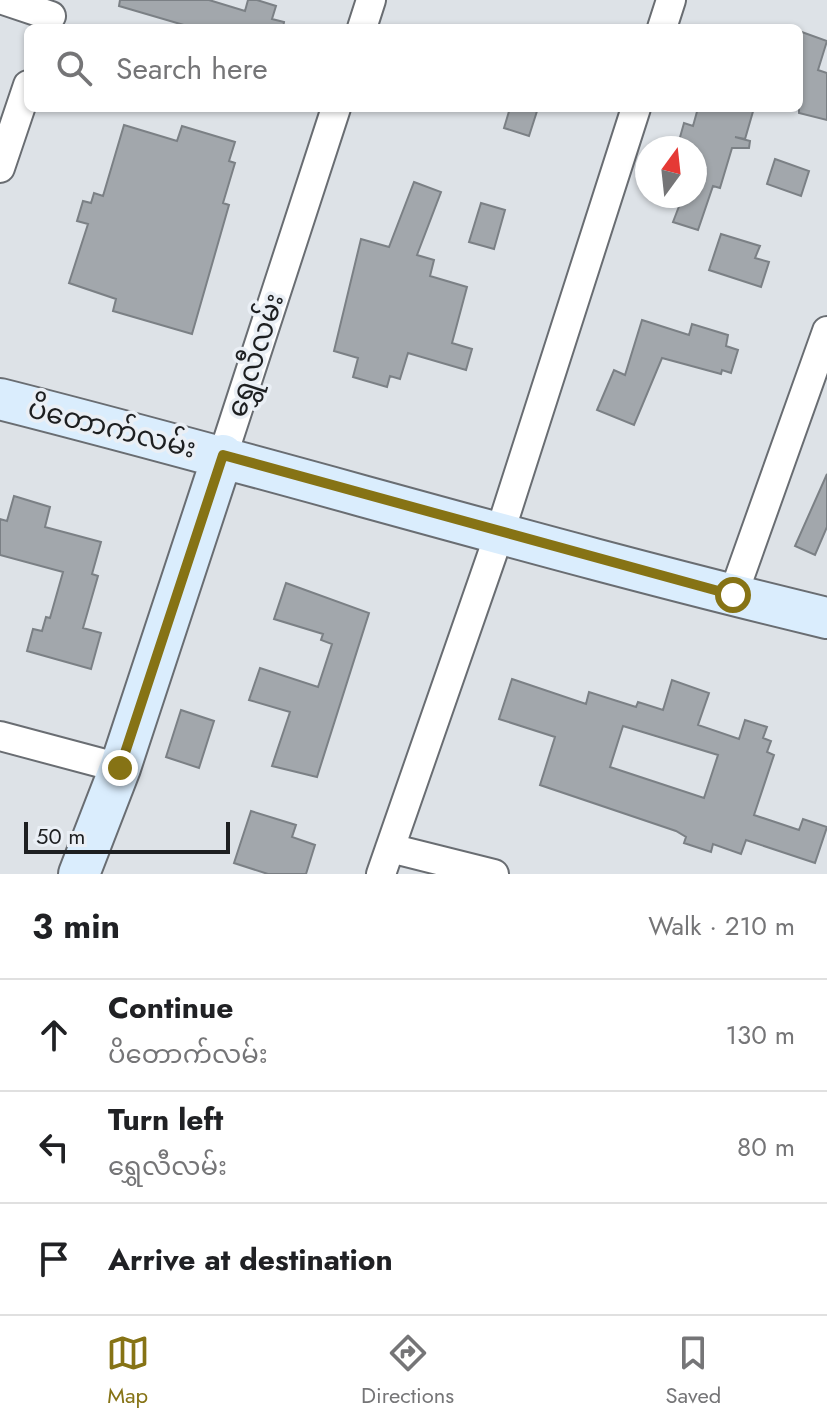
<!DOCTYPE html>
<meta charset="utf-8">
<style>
body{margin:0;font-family:Jost,"Noto Sans Myanmar",sans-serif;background:#f2f2f2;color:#202124}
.compass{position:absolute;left:635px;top:136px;width:72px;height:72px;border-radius:50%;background:#fff;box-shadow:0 2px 6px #0004;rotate:15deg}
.scale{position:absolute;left:24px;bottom:20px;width:206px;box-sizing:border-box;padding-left:8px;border:4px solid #1d1f21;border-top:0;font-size:22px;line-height:28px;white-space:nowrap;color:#1d1f21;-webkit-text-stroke:6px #eaeff5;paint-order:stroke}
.stop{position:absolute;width:24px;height:24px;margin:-18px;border:6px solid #867315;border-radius:50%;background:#fff}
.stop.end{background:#867315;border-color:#fff;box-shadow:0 2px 8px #0008}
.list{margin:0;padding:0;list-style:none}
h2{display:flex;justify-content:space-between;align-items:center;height:104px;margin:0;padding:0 32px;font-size:34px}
h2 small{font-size:26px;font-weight:400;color:#757577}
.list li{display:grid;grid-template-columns:52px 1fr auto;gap:24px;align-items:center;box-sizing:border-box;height:112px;padding:0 32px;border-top:2px solid #e0e0e0}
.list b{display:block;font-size:30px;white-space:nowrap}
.list p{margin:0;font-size:26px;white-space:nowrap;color:#757577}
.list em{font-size:26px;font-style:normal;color:#757577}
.icon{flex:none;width:44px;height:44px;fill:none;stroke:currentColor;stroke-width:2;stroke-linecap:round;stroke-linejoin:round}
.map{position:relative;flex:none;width:827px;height:874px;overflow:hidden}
.search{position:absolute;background:#fff;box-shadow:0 2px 6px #0004;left:24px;right:24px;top:24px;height:88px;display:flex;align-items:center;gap:20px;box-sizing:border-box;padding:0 28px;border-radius:12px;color:#757577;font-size:30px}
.sheet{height:440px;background:#fff}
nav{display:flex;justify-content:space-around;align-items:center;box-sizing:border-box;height:112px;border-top:2px solid #e0e0e0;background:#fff;font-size:22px;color:#757577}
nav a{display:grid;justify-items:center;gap:4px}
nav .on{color:#867315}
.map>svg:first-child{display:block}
.building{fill:#a2a7ac;stroke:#7b8085;stroke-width:2;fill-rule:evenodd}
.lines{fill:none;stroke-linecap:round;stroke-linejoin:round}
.street-casing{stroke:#696d72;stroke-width:32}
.secondary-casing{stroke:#696d72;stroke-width:44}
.street{stroke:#fff;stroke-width:28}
.secondary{stroke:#daedfd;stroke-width:40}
.route{stroke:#867315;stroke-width:10}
.labels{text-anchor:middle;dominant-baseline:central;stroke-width:7;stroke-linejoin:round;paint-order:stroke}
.street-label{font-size:28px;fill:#1d1f21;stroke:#eaeff5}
</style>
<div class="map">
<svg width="827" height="874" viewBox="0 0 827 874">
<rect width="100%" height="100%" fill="#dde2e7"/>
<!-- building -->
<path class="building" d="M120,0H209L245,11L248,0H257L276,6L272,19L284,22L283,28H194L119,6Z
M799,31L827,41L818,70L827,73V120L799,113Z
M510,108H538L529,136L504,128Z
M698,108H754L745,139L735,137L750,141L749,148H732L720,188L713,186L698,230L673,222L683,196H695V148H677L684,123L693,126Z
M124,125L177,141L182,126L235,142L229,161L235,163L223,203L229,205L192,334L113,311L116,299L69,283L88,224L77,221L83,201L91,203L94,193L103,196Z
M775,159L809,171L801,196L767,184Z
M414,182L441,192L417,255L434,260L430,276L467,287L452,343L472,349L466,370L408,353L400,379L390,376L387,387L353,377L358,358L334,351L361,239L389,247Z
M481,203L505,210L494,249L469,242Z
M721,234L760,246L755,258L769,262L761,287L709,270Z
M642,320L689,335L692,324L728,335L726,346L738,350L731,373L722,370L721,374L662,358L634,425L597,410L614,370L625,375Z
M827,474V527L815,555L795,546Z
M14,496L50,507L45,527L101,542L92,574L98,576L83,628L101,633L91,669L27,651L33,629L42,631L46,617L50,618L63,572L0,555V519L7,521Z
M286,583L369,613L317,777L272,766L290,712L249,700L260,668L318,687L332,644L321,640L323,634L274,619Z
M512,679L586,704L589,692L636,707L638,702L663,710L672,680L709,693L698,725L739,739L745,720L767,727L763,738L771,741L767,752L774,755L754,815L799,830L803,819L827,827L815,863L746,840L741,854L713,844L711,852L684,843L686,837L676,831L540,785L555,737L499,719ZM623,726L718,755L704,798L610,767Z
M181,710L214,721L199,768L166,757Z
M251,811L296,825L292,837L315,845L306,874H268L234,863Z"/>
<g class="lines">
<defs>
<path id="street" d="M3,0L51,16
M362,28L371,0
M662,28L671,0
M0,168L28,85
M223,455L336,108
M733,595L827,331
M0,736L120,768
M390,848L494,874
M381,874L500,532L636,108"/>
<path id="secondary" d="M0,399C277,469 550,552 827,618
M79,874L120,768L223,455"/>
</defs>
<!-- street casing -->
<use href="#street" class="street-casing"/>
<!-- secondary casing -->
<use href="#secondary" class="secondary-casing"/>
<!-- street -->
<use href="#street" class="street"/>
<!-- secondary -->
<use href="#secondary" class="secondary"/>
</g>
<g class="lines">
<!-- route -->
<path class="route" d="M120,768L223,455L733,595"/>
</g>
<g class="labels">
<!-- street labels -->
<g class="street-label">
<text transform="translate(255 355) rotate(-72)">ရွှေလီလမ်း</text>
<text transform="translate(112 428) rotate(14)">ပိတောက်လမ်း</text>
</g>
</g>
</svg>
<svg class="compass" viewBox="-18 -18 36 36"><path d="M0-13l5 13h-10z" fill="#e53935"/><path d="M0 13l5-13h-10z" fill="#757577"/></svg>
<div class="scale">50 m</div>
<div class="stop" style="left:733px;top:595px"></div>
<div class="stop end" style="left:120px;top:768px"></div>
<div class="search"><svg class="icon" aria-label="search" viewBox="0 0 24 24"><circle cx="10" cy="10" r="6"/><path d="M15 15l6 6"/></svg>Search here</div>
</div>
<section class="sheet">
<h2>3 min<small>Walk · 210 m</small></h2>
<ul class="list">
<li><svg class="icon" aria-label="ahead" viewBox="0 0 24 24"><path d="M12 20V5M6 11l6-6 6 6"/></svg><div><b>Continue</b><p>ပိတောက်လမ်း</p></div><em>130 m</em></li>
<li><svg class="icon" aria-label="left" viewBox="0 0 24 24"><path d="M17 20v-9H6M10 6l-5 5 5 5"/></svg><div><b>Turn left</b><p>ရွှေလီလမ်း</p></div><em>80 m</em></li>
<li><svg class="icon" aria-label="arrive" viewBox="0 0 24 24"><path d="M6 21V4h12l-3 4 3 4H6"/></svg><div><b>Arrive at destination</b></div></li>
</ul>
</section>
<nav>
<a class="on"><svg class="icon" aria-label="map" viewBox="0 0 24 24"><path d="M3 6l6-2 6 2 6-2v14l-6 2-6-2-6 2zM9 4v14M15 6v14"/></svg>Map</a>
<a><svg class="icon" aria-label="directions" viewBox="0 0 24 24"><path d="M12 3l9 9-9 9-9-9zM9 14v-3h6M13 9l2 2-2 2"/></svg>Directions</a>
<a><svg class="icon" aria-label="saved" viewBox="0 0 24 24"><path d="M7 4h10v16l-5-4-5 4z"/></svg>Saved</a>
</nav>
